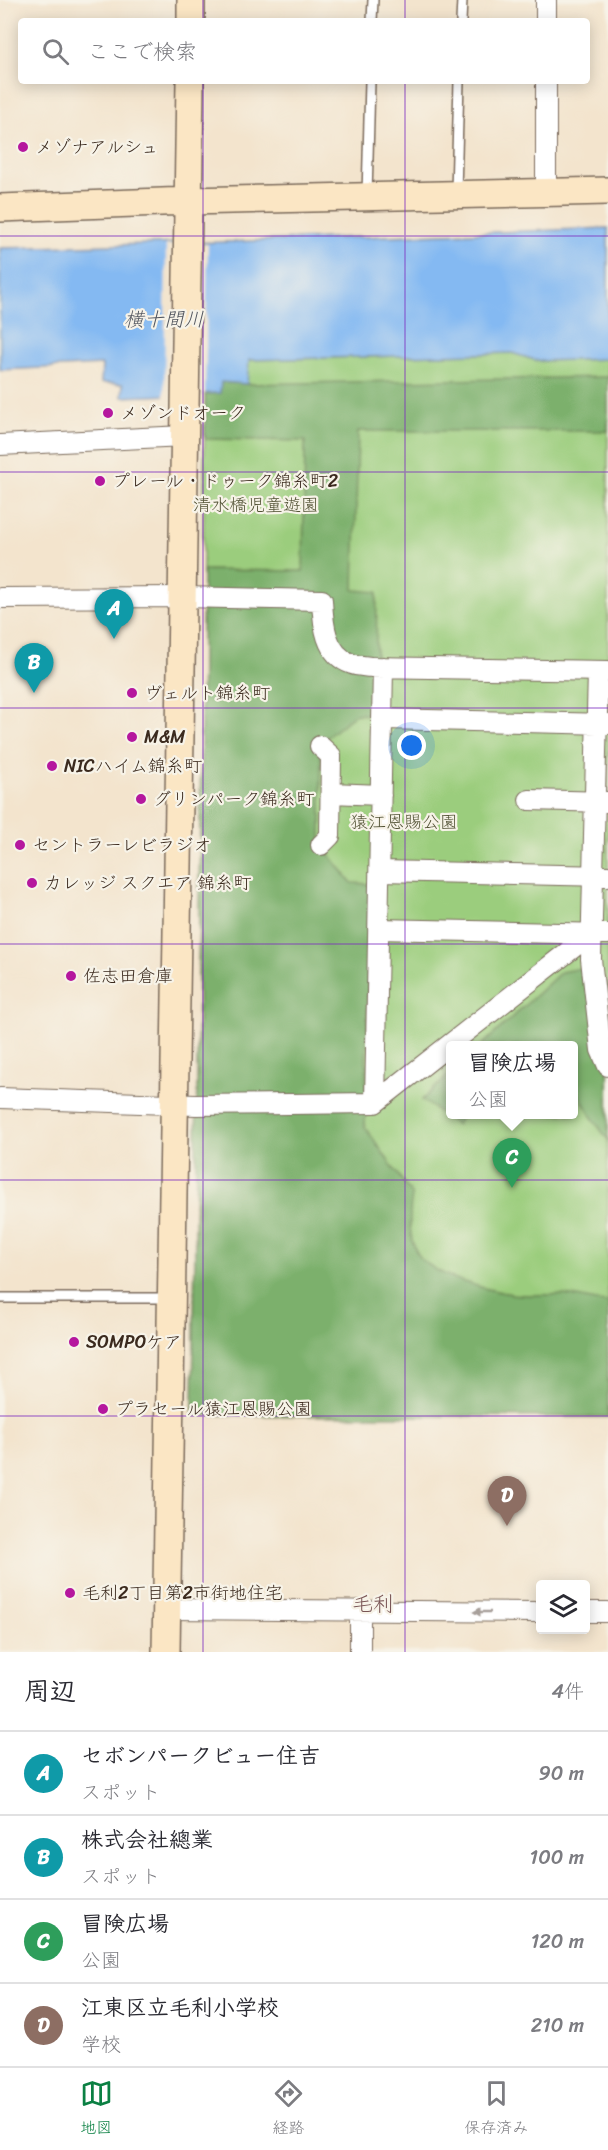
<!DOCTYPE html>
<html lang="ja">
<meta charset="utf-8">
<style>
body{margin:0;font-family:Sriracha,"Klee One",sans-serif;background:#f2f2f3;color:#2b2b33}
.controls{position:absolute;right:18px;bottom:18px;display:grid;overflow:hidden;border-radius:6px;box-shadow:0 3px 15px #0003}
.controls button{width:54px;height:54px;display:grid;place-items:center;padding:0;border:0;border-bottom:2px solid #e1e1e2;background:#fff;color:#2b2b33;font:30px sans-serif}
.you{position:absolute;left:412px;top:746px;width:21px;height:21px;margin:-15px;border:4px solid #fff;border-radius:50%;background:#1a73e8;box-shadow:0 0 0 9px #1a73e833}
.badge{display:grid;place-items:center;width:39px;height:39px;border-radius:50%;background:#0b8043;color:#fff;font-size:20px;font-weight:700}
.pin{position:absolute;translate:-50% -50px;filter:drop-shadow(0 2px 3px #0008)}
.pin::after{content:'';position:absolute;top:32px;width:21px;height:18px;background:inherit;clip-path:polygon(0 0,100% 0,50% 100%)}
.popup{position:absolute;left:446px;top:1041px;width:132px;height:78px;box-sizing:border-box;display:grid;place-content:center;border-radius:6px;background:#fff;filter:drop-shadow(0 2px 4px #0005);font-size:20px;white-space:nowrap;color:#7c7c81}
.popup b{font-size:22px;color:#2b2b33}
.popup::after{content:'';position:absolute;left:50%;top:100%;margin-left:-12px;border:12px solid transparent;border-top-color:#fff}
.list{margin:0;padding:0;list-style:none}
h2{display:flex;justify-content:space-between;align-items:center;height:78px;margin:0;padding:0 24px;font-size:26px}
h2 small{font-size:20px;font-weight:400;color:#7c7c81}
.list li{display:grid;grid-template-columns:39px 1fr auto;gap:18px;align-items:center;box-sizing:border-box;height:84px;padding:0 24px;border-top:2px solid #e1e1e2}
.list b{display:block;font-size:22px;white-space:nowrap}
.list p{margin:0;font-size:20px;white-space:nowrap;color:#7c7c81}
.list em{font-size:20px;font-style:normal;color:#7c7c81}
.icon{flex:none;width:33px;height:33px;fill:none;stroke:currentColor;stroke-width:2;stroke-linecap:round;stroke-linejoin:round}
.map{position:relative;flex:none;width:608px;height:1652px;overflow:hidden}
.search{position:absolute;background:#fff;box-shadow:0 3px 15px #0003;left:18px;right:18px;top:18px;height:66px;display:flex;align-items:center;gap:15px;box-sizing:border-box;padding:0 21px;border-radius:6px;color:#7c7c81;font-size:22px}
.sheet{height:414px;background:#fff}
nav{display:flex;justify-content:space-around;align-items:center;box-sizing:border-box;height:84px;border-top:2px solid #e1e1e2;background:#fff;font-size:16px;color:#7c7c81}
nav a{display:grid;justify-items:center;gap:3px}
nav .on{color:#0b8043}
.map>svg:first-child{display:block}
.green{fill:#9bcd7d;stroke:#6b7c4e;stroke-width:1.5;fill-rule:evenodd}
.forest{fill:#7cb06c;stroke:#5c6d45;stroke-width:1.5}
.water{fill:#84b9f2;stroke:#607288;stroke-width:1.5}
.pier{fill:#f3e4cd}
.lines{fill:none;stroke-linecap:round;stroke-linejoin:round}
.lane-casing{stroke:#7b6b5b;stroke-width:12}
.street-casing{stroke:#7b6b5b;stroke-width:22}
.secondary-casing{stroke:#7b6b5b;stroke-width:30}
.lane{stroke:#fff;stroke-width:9}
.street{stroke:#fff;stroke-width:20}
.secondary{stroke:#fbe6c4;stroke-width:27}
.oneway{fill:#a79f9a}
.grid{fill:none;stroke:#7b2cbf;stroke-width:1.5;stroke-opacity:0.55}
.poi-dot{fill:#b5179e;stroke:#f7f3e8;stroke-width:2}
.labels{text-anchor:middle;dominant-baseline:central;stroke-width:4.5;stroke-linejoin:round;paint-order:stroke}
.poi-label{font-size:18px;fill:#3b2a1e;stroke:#f7f3e8;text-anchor:start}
.park-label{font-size:18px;fill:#535336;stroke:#f7f3e8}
.water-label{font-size:20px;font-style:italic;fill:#51555e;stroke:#f7f3e8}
.quarter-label{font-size:21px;fill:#785454;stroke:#f7f3e8}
</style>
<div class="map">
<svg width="608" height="1652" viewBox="0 0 608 1652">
<rect width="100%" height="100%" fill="#f7f3e8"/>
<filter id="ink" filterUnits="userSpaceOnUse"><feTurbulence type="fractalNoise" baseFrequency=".0167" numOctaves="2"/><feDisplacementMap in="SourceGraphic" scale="12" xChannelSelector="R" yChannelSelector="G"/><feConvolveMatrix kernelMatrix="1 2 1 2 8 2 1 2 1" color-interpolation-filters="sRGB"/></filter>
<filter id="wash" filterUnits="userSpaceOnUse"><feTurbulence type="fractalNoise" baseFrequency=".008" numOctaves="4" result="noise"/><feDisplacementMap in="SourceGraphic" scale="24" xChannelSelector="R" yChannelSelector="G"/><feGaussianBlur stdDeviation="1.35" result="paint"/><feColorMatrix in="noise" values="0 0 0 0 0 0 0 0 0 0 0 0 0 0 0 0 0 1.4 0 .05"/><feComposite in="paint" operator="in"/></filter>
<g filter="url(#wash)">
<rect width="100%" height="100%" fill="#f3e4cd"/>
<!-- green -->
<path class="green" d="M512,353L538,361L608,359V1417L193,1415L205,394L220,393V382L249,360ZM450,1046H574V1114H450Z"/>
<!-- forest -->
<path class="forest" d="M608,377V431H358L354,590L377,592L375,715L355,714L321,742V844L352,883L370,884L365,1127L412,1195C409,1213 407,1246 423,1260C441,1278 487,1290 512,1294C529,1296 546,1294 563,1295C578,1296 593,1302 608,1302V1417L193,1415L203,570L303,571L305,441L205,439V394L220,393V382L247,384Z
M581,968L608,984V1140L591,1116L574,1086V1046H481L561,972Z
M450,1074V1114L462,1115L457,1125L422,1100Z"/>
<!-- water -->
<path class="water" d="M608,228V359L538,361L512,353L249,360L247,384L221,382L220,393L122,397L123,384L101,383L102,365L0,370V248L225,242Z"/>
<!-- pier -->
<path class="pier" d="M208,244L205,394L164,397L166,245Z"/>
</g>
<g filter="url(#ink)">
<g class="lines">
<defs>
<path id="lane" d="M372,21L373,0
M461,21L462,0
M456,192L459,81
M367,196L370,81
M0,1298H169"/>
<path id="street" d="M546,0V21
M546,193V81
M0,445L184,436
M0,598L182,597L322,600C323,623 325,655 352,664C357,666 365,666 371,667L608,671
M598,671L591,959L601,1050L608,1066
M383,719L608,724
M320,746L331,756L330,836L321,845
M331,793L381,795
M529,800L608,802
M380,871L608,876
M378,929L608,934
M0,1098L196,1105L375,1103L592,933
M375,1103L383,667
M167,1609L540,1612
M360,1610V1652
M586,1612H608"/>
<path id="secondary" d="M191,21V0
M0,208L189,201L608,191
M166,1652L190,81"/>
</defs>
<!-- lane casing -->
<use href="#lane" class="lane-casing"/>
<!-- street casing -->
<use href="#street" class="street-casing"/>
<!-- secondary casing -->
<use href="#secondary" class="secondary-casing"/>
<!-- lane -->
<use href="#lane" class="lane"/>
<!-- street -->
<use href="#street" class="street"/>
<!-- secondary -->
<use href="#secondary" class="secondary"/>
</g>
<!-- one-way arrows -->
<defs><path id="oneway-solid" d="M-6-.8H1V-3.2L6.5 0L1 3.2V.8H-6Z" transform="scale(1.5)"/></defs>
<use class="oneway" href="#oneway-solid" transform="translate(482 1612) rotate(-180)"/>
</g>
<!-- grid -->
<path class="grid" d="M203,0V21M405,0V21M203,81V1652M405,81V1652M0,236H608M0,472H608M0,708H608M0,944H608M0,1180H608M0,1416H608"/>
<!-- markers -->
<g class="poi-dot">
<circle cx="23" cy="147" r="6"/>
<circle cx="108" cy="413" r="6"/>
<circle cx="100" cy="481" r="6"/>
<circle cx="132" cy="693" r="6"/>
<circle cx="132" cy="737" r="6"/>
<circle cx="52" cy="766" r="6"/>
<circle cx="141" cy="799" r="6"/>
<circle cx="20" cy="845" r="6"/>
<circle cx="32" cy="883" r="6"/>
<circle cx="71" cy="976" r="6"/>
<circle cx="74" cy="1342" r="6"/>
<circle cx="103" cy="1409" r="6"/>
<circle cx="70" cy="1593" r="6"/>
</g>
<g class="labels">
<!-- poi labels -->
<g class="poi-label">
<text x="35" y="147">メゾナアルシュ</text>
<text x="120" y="413">メゾンドオーク</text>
<text x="112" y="481">プレール・ドゥーク錦糸町2</text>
<text x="144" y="693">ヴェルト錦糸町</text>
<text x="144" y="737">M&amp;M</text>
<text x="64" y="766">NICハイム錦糸町</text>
<text x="153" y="799">グリンパーク錦糸町</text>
<text x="32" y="845">セントラーレビラジオ</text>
<text x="44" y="883">カレッジ スクエア 錦糸町</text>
<text x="83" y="976">佐志田倉庫</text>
<text x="86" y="1342">SOMPOケア</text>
<text x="115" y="1409">プラセール猿江恩賜公園</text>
<text x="82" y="1593">毛利2丁目第2市街地住宅</text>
</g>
<!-- park labels -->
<g class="park-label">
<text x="256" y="505">清水橋児童遊園</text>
<text x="404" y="822">猿江恩賜公園</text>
</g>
<!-- water labels -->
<g class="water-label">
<text x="164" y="319">横十間川</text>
</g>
<!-- quarter labels -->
<g class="quarter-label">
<text x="373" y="1604">毛利</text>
</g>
</g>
</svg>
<div class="controls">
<button><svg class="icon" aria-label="layers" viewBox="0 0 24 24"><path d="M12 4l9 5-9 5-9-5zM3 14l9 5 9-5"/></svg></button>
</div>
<div class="you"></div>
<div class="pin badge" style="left:114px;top:639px;background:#0f9aa8">A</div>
<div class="pin badge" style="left:34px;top:693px;background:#0f9aa8">B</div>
<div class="pin badge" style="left:512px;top:1188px;background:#2e9e5b">C</div>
<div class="popup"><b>冒険広場</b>公園</div>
<div class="pin badge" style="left:507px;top:1526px;background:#8d6e63">D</div>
<div class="search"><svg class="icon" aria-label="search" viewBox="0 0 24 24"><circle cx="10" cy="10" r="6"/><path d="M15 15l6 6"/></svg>ここで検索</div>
</div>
<section class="sheet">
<h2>周辺<small>4件</small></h2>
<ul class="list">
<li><span class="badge" style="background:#0f9aa8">A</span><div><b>セボンパークビュー住吉</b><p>スポット</p></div><em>90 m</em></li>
<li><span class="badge" style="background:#0f9aa8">B</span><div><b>株式会社總業</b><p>スポット</p></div><em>100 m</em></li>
<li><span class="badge" style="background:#2e9e5b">C</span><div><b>冒険広場</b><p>公園</p></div><em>120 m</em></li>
<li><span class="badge" style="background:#8d6e63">D</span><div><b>江東区立毛利小学校</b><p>学校</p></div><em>210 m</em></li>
</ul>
</section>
<nav>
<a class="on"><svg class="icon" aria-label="map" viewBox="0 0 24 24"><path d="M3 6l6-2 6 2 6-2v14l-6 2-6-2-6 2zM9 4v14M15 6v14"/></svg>地図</a>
<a><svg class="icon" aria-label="directions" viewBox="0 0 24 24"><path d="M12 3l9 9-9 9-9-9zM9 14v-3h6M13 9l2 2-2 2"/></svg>経路</a>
<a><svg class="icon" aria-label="saved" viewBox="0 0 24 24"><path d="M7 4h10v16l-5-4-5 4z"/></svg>保存済み</a>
</nav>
